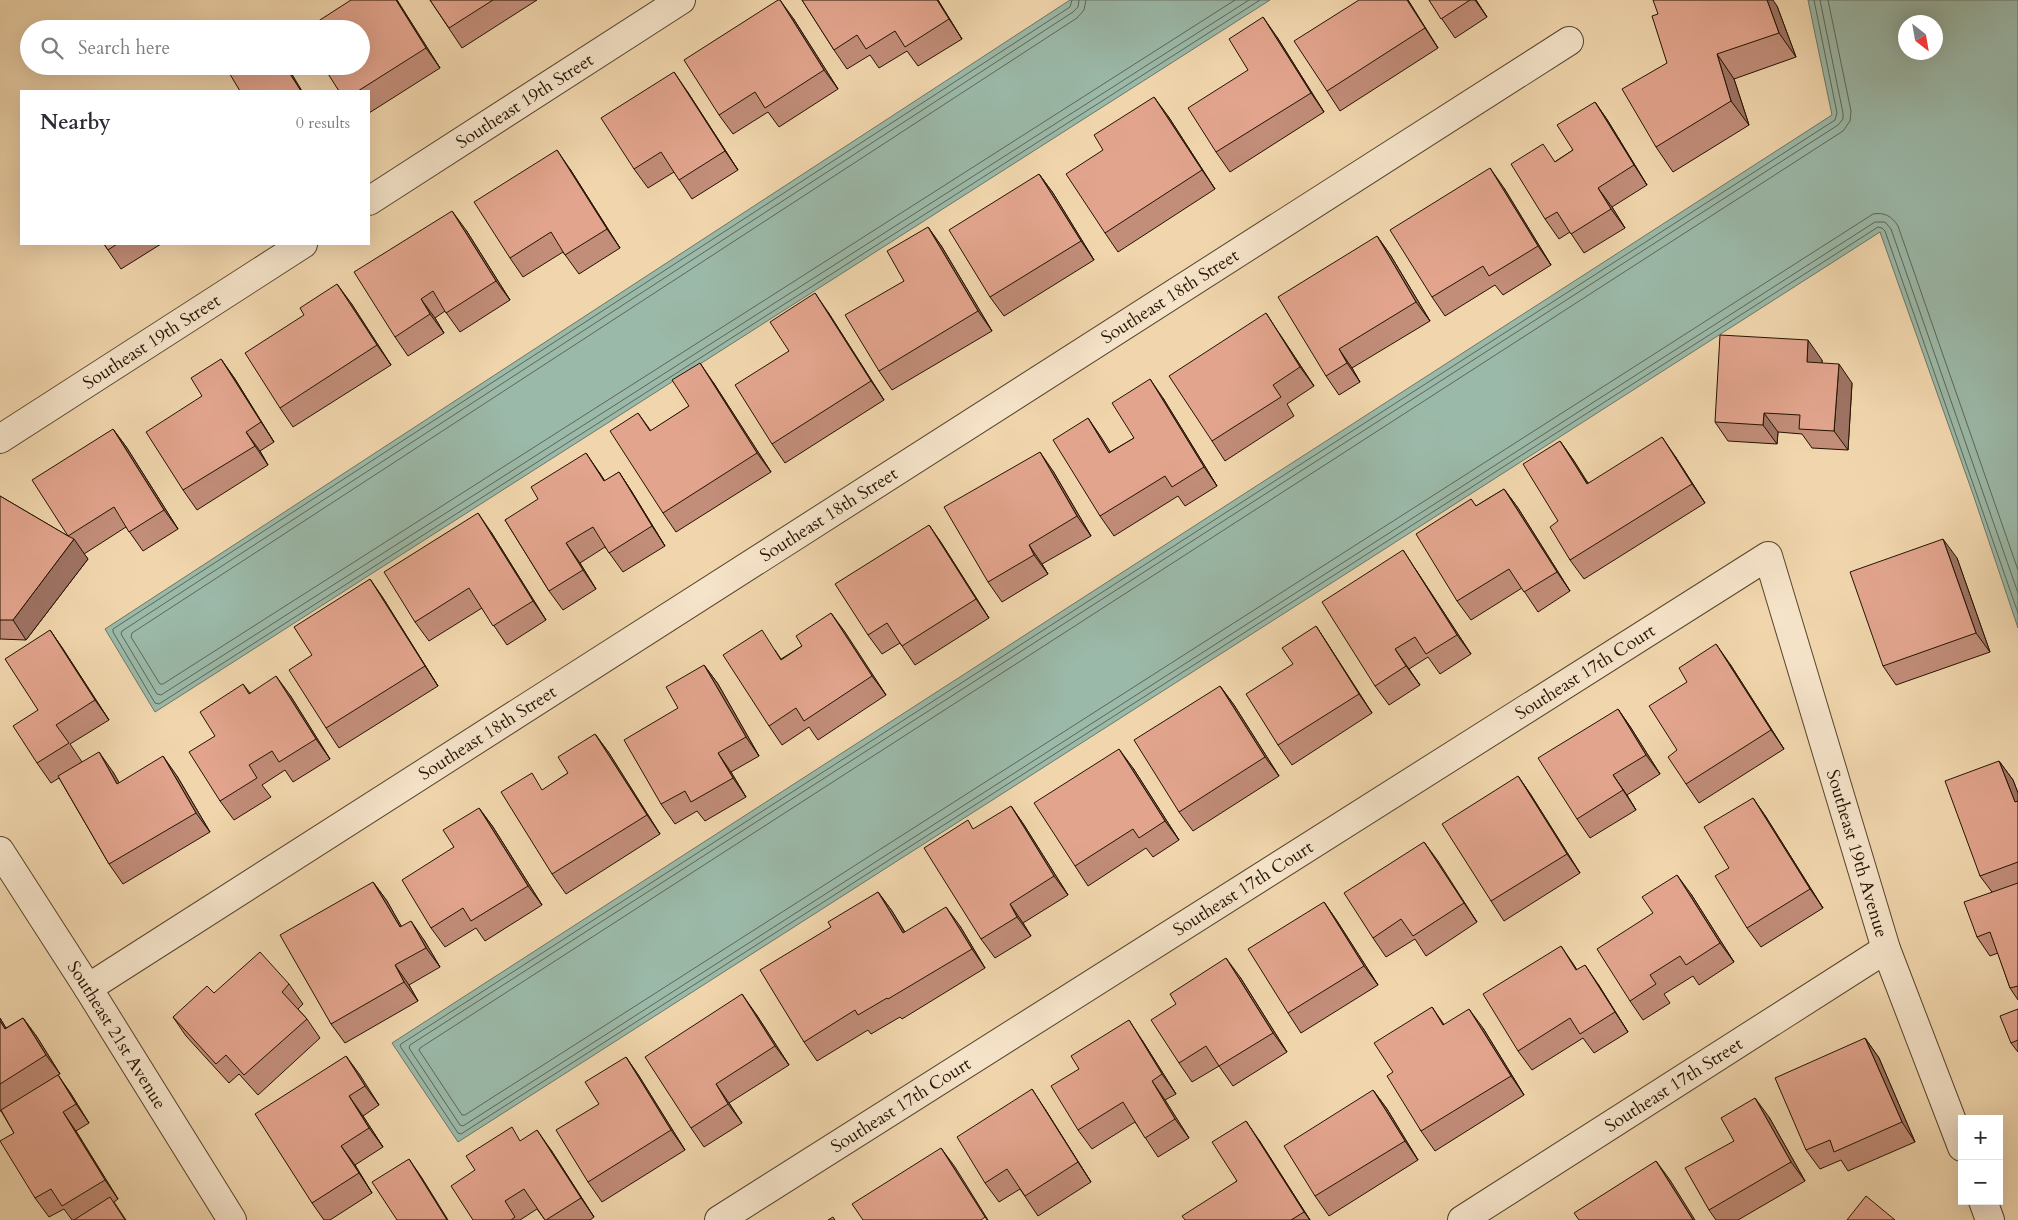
<!DOCTYPE html>
<meta charset="utf-8">
<style>
body{margin:0;font-family:Cardo,serif;background:#f7f7f7;color:#2b2b33}
.controls{position:absolute;right:15px;bottom:15px;display:grid;overflow:hidden;border-radius:0px;box-shadow:0 5px 20px #0002}
.controls button{width:45px;height:45px;display:grid;place-items:center;padding:0;border:0;border-bottom:1px solid #e1e1e2;background:#fff;color:#2b2b33;font:25px sans-serif}
.compass{position:absolute;left:1898px;top:15px;width:45px;height:45px;border-radius:50%;background:#fff;box-shadow:0 5px 20px #0002;rotate:149deg}
.list{margin:0;padding:0;list-style:none}
h2{display:flex;justify-content:space-between;align-items:center;height:65px;margin:0;padding:0 20px;font-size:21px}
h2 small{font-size:16px;font-weight:400;color:#7c7c81}
.icon{flex:none;width:28px;height:28px;fill:none;stroke:currentColor;stroke-width:2;stroke-linecap:round;stroke-linejoin:round}
.map{position:relative;flex:none;width:2018px;height:1220px;overflow:hidden}
.search{position:absolute;background:#fff;box-shadow:0 5px 20px #0002;left:20px;top:20px;width:350px;height:55px;display:flex;align-items:center;gap:12px;box-sizing:border-box;padding:0 18px;border-radius:28px;color:#7c7c81;font-size:19px}
.panel{position:absolute;background:#fff;box-shadow:0 5px 20px #0002;left:20px;top:90px;width:350px;height:155px;border-radius:0px}
.map>svg:first-child{display:block}
.water{fill:#9bb9a9;stroke:#6b7766;fill-rule:evenodd}
.lines{fill:none;stroke-linecap:round;stroke-linejoin:round}
.shore{stroke:#5f6655;stroke-width:1}
.minor-casing{stroke:#56442c;stroke-width:30}
.minor{stroke:#f6e4ca;stroke-width:28}
.wall{fill:#c28d79;stroke:#231301}
.shaded-wall{fill:#9e7363;stroke:#231301}
.building{fill:#e2a48d;stroke:#231301}
.labels{text-anchor:middle;dominant-baseline:central;stroke-width:4.5;stroke-linejoin:round;paint-order:stroke}
.street-label{font-size:18px;fill:#231301;stroke:#f6e4ca}
</style>
<div class="map">
<svg width="2018" height="1220" viewBox="0 0 2018 1220">
<rect width="100%" height="100%" fill="#f1d6ad"/>
<filter id="stains"><feTurbulence type="fractalNoise" baseFrequency=".004" numOctaves="4"/><feColorMatrix values="0 0 0 0 .2 0 0 0 0 .09 0 0 0 0 .02 0 0 0 .5 -.17"/></filter>
<radialGradient id="worn" r=".72"><stop offset=".6" stop-color="#630" stop-opacity="0"/><stop offset="1" stop-color="#630" stop-opacity=".3"/></radialGradient>
<!-- water -->
<path class="water" d="M1070,0H1270L155,712L105,629Z
M1808,0H2018V628L1974,497L1880,232L458,1142L392,1043L1832,115ZM1906,22H1936V52H1906Z"/>
<g class="lines">
<!-- shore -->
<path class="shore" d="M1072,0L1070,7L113,629V632L155,703L159,704L1260,0
M1079,0L1078,7L1073,12L122,631L121,634L157,694L161,695L1249,0
M1086,0L1084,10L1077,18L132,633L131,637L160,684H163L1235,0
M1814,0L1837,113L1835,120L401,1044L400,1046L458,1133L461,1134L1878,227L1882,228L1885,231L2018,613
M1820,0L1843,113V119L1838,125L410,1045L409,1048L460,1125L463,1126L1875,222H1885L1891,229L2018,593
M1828,0L1851,111L1850,121L1843,131L420,1048L419,1050L462,1115H465L1873,214C1884,212 1892,216 1898,226L2018,570"/>
<defs>
<g id="minor">
<path id="s1" d="M369,201L681,0"/>
<path id="s2" d="M0,439L303,244"/>
<path id="s3" d="M0,851L88,988L232,1220"/>
<path id="s4" d="M88,988L1569,41"/>
<path d="M1983,1201L1990,1220"/>
<path id="s5" d="M719,1220L1768,556L1886,949L1962,1147"/>
<path id="s6" d="M1462,1220L1886,949"/>
</g>
</defs>
<!-- minor casing -->
<use href="#minor" class="minor-casing"/>
<!-- minor -->
<use href="#minor" class="minor"/>
</g>
<!-- wall -->
<path class="wall" d="M351,0H397L440,68L369,113V91H339Z
M430,0H537L462,48Z
M802,0H938L962,39L918,66L907,51L879,68L870,55L847,69L834,50Z
M1408,0L1438,48L1340,111L1327,91Z
M1429,0H1476L1487,17L1455,38Z
M1777,6L1796,57L1734,79L1749,125L1673,172L1656,147L1667,63Z
M793,18L838,89L779,127L768,112L733,134L719,115Z
M1277,37L1324,112L1230,172L1216,152L1248,70Z
M687,91L738,170L692,199L674,172L648,188L634,169Z
M1595,102L1608,121L1647,185L1612,207L1625,228L1584,253L1570,232L1559,239L1545,219L1556,161L1573,150Z
M1168,116L1215,189L1118,252L1105,233Z
M570,169L620,248L579,274L563,252L523,277L510,258Z
M1039,174L1053,193L1094,260L1004,316L990,297Z
M1504,188L1551,265L1503,295L1495,285L1445,316L1432,297Z
M928,227L942,247L992,331L892,390L879,371L904,281Z
M466,230L510,300L460,332L445,311L435,318L444,333L408,356L395,337Z
M1377,236L1391,256L1430,321L1352,368L1360,382L1339,395L1326,376Z
M104,244H161L121,269Z
M351,303L391,365L293,427L280,408Z
M828,312L884,400L785,463L772,444L789,351Z
M1279,333L1314,386L1287,404L1294,416L1225,461L1212,441Z
M221,359L235,379L274,442L260,451L268,465L197,510L183,490L202,396Z
M1822,360V363L1852,383L1848,450L1812,448L1802,434L1778,432L1777,444L1728,441L1715,422Z
M713,382L771,472L676,532L663,513L638,413L651,431L689,406Z
M1163,398L1217,486L1185,506L1178,496L1114,536L1100,516L1088,418L1110,452L1134,438Z
M113,429L127,448L178,529L143,551L126,527L84,554L88,559L26,640L0,639V496L68,536Z
M1560,441L1574,461L1588,483L1675,456L1705,503L1584,579L1570,560L1558,521Z
M1053,471L1091,536L1042,564L1048,574L1002,602L988,582Z
M599,472L605,481L619,472L632,492L665,546L623,572L605,547L580,563L596,589L563,610L549,591L505,520Z
M1504,489L1518,508L1570,591L1538,612L1522,588L1471,620L1457,601L1471,499L1476,506Z
M929,525L942,544L989,618L915,665L900,643L882,654L868,635Z
M491,532L546,620L507,645L482,608L429,641L415,622Z
M1957,558L1990,652L1896,685L1883,666Z
M1416,570L1471,654L1440,674L1428,657L1409,669L1420,685L1389,705L1375,686Z
M370,579L383,598L438,686L339,748L326,728L312,655Z
M831,613L886,695L818,740L809,727L782,745L769,726L775,650L781,659L802,646Z
M1316,626L1329,646L1372,713L1292,765L1278,745L1293,664Z
M50,630L63,649L109,720L70,744L82,762L113,772L119,783L177,776L210,832L123,884L109,864L59,778L51,783L37,763L38,710Z
M1730,664L1784,749L1699,803L1686,784L1677,750Z
M704,665L718,684L759,756L731,772L746,797L705,821L697,811L675,824L661,804L678,708Z
M243,684L250,693L290,695L330,759L293,782L285,770L262,785L271,797L234,820L220,801L215,736Z
M1220,686L1234,705L1279,776L1193,831L1179,812Z
M1618,709L1631,728L1660,774L1627,795L1636,810L1590,838L1577,819Z
M595,734L609,753L660,834L566,894L552,874L543,790L568,773Z
M1999,761L2013,780L2018,793V1000L2010,988L1998,953L1990,956L1977,937L1992,892L1980,876Z
M1133,768L1179,840L1153,857L1146,848L1088,886L1075,866Z
M1518,776L1531,795L1580,873L1504,921L1491,901Z
M1753,798L1766,817L1823,908L1761,947L1747,928L1729,868Z
M1011,806L1024,825L1068,895L1023,923L1031,936L995,958L981,939Z
M479,808L493,827L542,905L485,941L476,928L445,947L431,928L454,847Z
M1424,842L1477,922L1426,956L1415,939L1386,957L1373,938Z
M373,882L387,901L401,926L424,940L440,967L409,985L418,1001L345,1043L331,1024Z
M878,892L892,911L905,932L960,926L985,968L902,1019L900,1017L871,1034L868,1030L817,1061L804,1042L831,927Z
M1691,894L1734,962L1699,985L1693,976L1664,994L1670,1003L1643,1020L1630,1001Z
M1324,902L1337,921L1378,985L1301,1033L1288,1013Z
M1577,970L1598,984L1628,1032L1594,1053L1583,1038L1532,1070L1518,1051Z
M1240,977L1287,1052L1233,1086L1219,1066L1192,1082L1179,1063Z
M289,984L303,1004L298,1009L307,1019L320,1038L258,1095L239,1074L229,1083L186,1036L173,1017L214,993Z
M2018,1009V1052L2011,1043Z
M756,1014L789,1065L729,1103L742,1123L704,1147L691,1128Z
M0,1018L6,1028L23,1018L37,1037L60,1074L58,1075L71,1094L89,1123L76,1131L118,1199L114,1202L126,1220H72L64,1209L49,1217L35,1198L14,1133L1,1111H0Z
M1444,1025L1483,1028L1524,1095L1435,1151L1421,1131L1393,1072Z
M1865,1038L1879,1058L1915,1142L1848,1171L1841,1160L1820,1169L1806,1150Z
M1142,1040L1176,1094L1165,1100L1189,1138L1158,1157L1135,1122L1092,1149L1078,1130Z
M346,1056L379,1105L363,1116L383,1147L355,1165L372,1193L330,1220H324L312,1203Z
M626,1057L639,1076L685,1150L602,1202L588,1182L599,1104Z
M1373,1090L1387,1109L1418,1160L1329,1216L1315,1196Z
M1045,1109L1091,1182L1038,1216L1020,1189L999,1202L985,1183Z
M1769,1117L1805,1181L1738,1220H1716L1709,1210L1734,1141Z
M1259,1140L1310,1220H1185L1237,1181Z
M521,1141L551,1150L594,1217L590,1220H545L537,1209L520,1220H473Z"/>
<!-- shaded-wall -->
<path class="shaded-wall" d="M396,0H397L440,68L426,48Z
M780,0L793,18L838,89L824,70Z
M937,0H938L962,39L949,19Z
M1407,0H1408L1438,48L1425,28Z
M1475,0H1476L1487,17Z
M1767,0H1773L1777,6L1796,57L1779,33Z
M1263,17L1277,37L1324,112L1311,93Z
M1717,54L1734,79L1749,125L1731,101Z
M285,66H287L302,91H301Z
M674,72L687,91L738,170L725,151Z
M1154,97L1168,116L1215,189L1202,170Z
M1595,102L1608,121L1647,185L1634,165Z
M557,150L570,169L620,248L607,229Z
M1490,168L1504,188L1551,265L1538,246Z
M1039,174L1053,193L1094,260L1081,241Z
M1598,188L1612,207L1625,228L1611,209Z
M452,211L466,230L510,300L496,281Z
M928,227L942,247L992,331L978,311Z
M1377,236L1391,256L1430,321L1416,302Z
M337,284L351,303L391,365L377,345Z
M815,293L828,312L884,400L871,381Z
M421,299L435,318L444,333L430,314Z
M1266,313L1279,333L1314,386L1300,367Z
M1808,340L1822,360L1821,381L1807,362Z
M1339,349L1352,368L1360,382L1347,363Z
M221,359L235,379L274,442L261,422Z
M700,363L713,382L771,472L757,453Z
M1839,364L1852,383L1848,450L1834,431Z
M1150,379L1163,398L1217,486L1204,467Z
M1764,413L1778,432L1777,444L1763,425Z
M1088,418L1101,437L1123,472L1109,453Z
M113,429L127,448L178,529L164,510Z
M246,432L260,451L268,465L255,446Z
M1662,437L1675,456L1705,503L1692,484Z
M1560,441L1574,461L1600,503L1587,484Z
M1040,452L1053,471L1091,536L1077,516Z
M586,453L599,472L617,501L604,481Z
M619,472L632,492L665,546L652,526Z
M1504,489L1518,508L1570,591L1557,572Z
M478,513L491,532L546,620L533,601Z
M929,525L942,544L989,618L976,599Z
M74,539L88,559L26,640L13,620Z
M1943,539L1957,558L1990,652L1976,633Z
M566,543L580,563L596,589L583,570Z
M1029,545L1042,564L1048,574L1034,555Z
M1403,550L1416,570L1471,654L1457,635Z
M370,579L383,598L438,686L425,666Z
M831,613L845,632L886,695L872,676Z
M1316,626L1329,646L1372,713L1359,694Z
M50,630L63,649L109,720L95,700Z
M1716,644L1730,664L1784,749L1771,730Z
M1395,649L1409,669L1420,685L1406,666Z
M704,665L718,684L759,756L746,737Z
M276,676L290,695L330,759L316,739Z
M1220,686L1234,705L1279,776L1265,757Z
M1618,709L1631,728L1660,774L1646,755Z
M595,734L609,753L660,834L647,815Z
M1119,749L1133,768L1179,840L1165,821Z
M99,752L113,772L131,803L117,784Z
M718,753L731,772L746,797L733,778Z
M163,756L177,776L210,832L196,813Z
M1999,761L2013,780L2018,793V806L2015,802Z
M1613,775L1627,795L1636,810L1623,790Z
M1518,776L1531,795L1580,873L1567,854Z
M1753,798L1766,817L1823,908L1810,889Z
M1011,806L1024,825L1068,895L1054,876Z
M479,808L493,827L542,905L528,886Z
M1424,842L1438,861L1477,922L1464,903Z
M1677,875L1691,894L1734,962L1720,943Z
M373,882L387,901L413,947L400,927Z
M878,892L892,911L917,953L903,933Z
M1324,902L1337,921L1378,985L1364,966Z
M1010,904L1023,923L1031,936L1017,917Z
M946,907L960,926L985,968L972,949Z
M411,921L424,940L440,967L426,948Z
M1561,946L1574,965L1589,990L1576,970Z
M1226,958L1240,977L1287,1052L1273,1033Z
M395,965L409,985L418,1001L404,982Z
M1585,965L1598,984L1628,1032L1615,1012Z
M742,994L756,1014L789,1065L775,1046Z
M1432,1007L1445,1026L1443,1025Z
M1469,1009L1483,1028L1524,1095L1511,1076Z
M0,1018L18,1048L0,1021Z
M23,1018L37,1037L60,1074L46,1055Z
M1129,1020L1142,1040L1176,1094L1162,1074Z
M1865,1038L1879,1058L1915,1142L1902,1122Z
M346,1056L360,1075L379,1105L365,1086Z
M626,1057L639,1076L685,1150L671,1130Z
M58,1075L71,1094L89,1123L76,1104Z
M1152,1081L1165,1100L1189,1138L1175,1119Z
M716,1084L729,1103L742,1123L728,1104Z
M1032,1089L1045,1109L1091,1182L1078,1162Z
M1373,1090L1387,1109L1418,1160L1405,1141Z
M349,1096L363,1116L383,1147L369,1128Z
M1755,1098L1769,1117L1805,1181L1791,1162Z
M63,1112L76,1131L118,1199L105,1180Z
M1246,1121L1259,1140L1310,1220L1304,1212Z
M537,1130L551,1150L594,1217L581,1198Z
M341,1146L355,1165L372,1193L359,1173Z
M941,1148L955,1167L988,1220H987L985,1217Z
M409,1159L422,1178L448,1220H447Z
M1656,1161L1670,1180L1695,1220H1693Z"/>
<!-- building -->
<path class="building" d="M351,0H396L426,48L358,91H339L323,66H361V29H306Z
M430,0H493L449,28Z
M778,0H780L824,70L765,108L755,92L719,115L684,60Z
M802,0H937L949,19L905,47L895,31L866,49L857,35L834,50Z
M1359,0H1407L1425,28L1327,91L1294,41Z
M1429,0H1470L1441,19Z
M1653,0H1767L1779,33L1717,54L1731,101L1656,147L1622,89L1667,63L1652,16L1658,14Z
M1263,17L1311,93L1216,152L1188,108L1248,70L1229,39Z
M225,66H285L301,91H240Z
M674,72L725,151L679,180L661,152L634,169L601,118Z
M1154,97L1202,170L1105,233L1066,174L1103,150L1094,135Z
M1595,102L1634,165L1598,188L1611,209L1571,234L1557,212L1545,219L1511,164L1543,144L1555,162L1573,150L1557,125Z
M557,150L607,229L565,255L551,232L510,258L474,202Z
M1490,168L1538,246L1489,276L1483,266L1432,297L1390,230Z
M1039,174L1081,241L990,297L949,230Z
M452,211L496,281L446,313L433,291L421,299L430,314L395,337L354,272Z
M928,227L978,311L879,371L845,315L904,281L887,251Z
M1377,236L1416,302L1339,349L1347,363L1326,376L1278,297Z
M104,244H117L108,250Z
M337,284L377,345L280,408L245,353L304,315L300,308Z
M815,293L871,381L772,444L735,385L789,351L770,322Z
M1266,313L1300,367L1273,385L1281,397L1212,441L1169,376Z
M1720,335L1808,340L1807,362L1839,364L1834,431L1799,429L1800,415L1764,413L1763,425L1715,422Z
M221,359L261,422L246,432L255,446L183,490L146,432L202,396L191,378Z
M700,363L757,453L663,513L610,431L638,413L650,431L689,406L672,380Z
M1150,379L1204,467L1172,487L1165,476L1100,516L1053,440L1088,418L1109,453L1134,438L1112,403Z
M113,429L164,510L129,532L114,507L68,536L74,539L13,620H0V496L68,536L32,480Z
M1662,437L1692,484L1570,560L1550,527L1558,521L1523,464L1560,441L1587,484Z
M1040,452L1077,516L1029,545L1034,555L988,582L944,507Z
M586,453L604,481L619,472L652,526L609,553L593,527L566,543L583,570L549,591L505,520L538,499L531,487Z
M1504,489L1557,572L1524,592L1509,569L1457,601L1416,534L1471,499L1476,506Z
M478,513L533,601L493,626L469,588L415,622L384,572Z
M929,525L976,599L902,646L887,623L868,635L835,584Z
M1943,539L1976,633L1883,666L1850,572Z
M1403,550L1457,635L1426,654L1415,637L1395,649L1406,666L1375,686L1322,602Z
M370,579L425,666L326,728L289,670L312,655L294,627Z
M831,613L872,676L804,721L796,708L769,726L723,655L762,630L781,660L802,646L796,636Z
M1316,626L1359,694L1278,745L1246,694L1293,664L1282,648Z
M50,630L95,700L56,725L69,743L37,763L13,726L38,710L5,659Z
M1716,644L1771,730L1686,784L1668,757L1677,750L1649,706L1687,682L1679,668Z
M704,665L746,737L718,753L733,778L691,802L685,791L661,804L624,740L678,708L666,687Z
M276,676L316,739L279,762L272,751L249,765L257,778L220,801L189,752L215,736L200,712L243,684L249,694Z
M1220,686L1265,757L1179,812L1134,740Z
M1618,709L1646,755L1613,775L1623,790L1577,819L1538,758Z
M595,734L647,815L552,874L501,792L532,773L542,790L568,773L558,757Z
M1119,749L1165,821L1139,838L1133,829L1075,866L1034,803Z
M99,752L117,784L163,756L196,813L109,864L58,776Z
M1999,761L2015,802L2018,801V862L1980,876L1945,781Z
M1518,776L1567,854L1491,901L1442,824Z
M1753,798L1810,889L1747,928L1715,876L1729,868L1704,827Z
M1011,806L1054,876L1010,904L1017,917L981,939L924,848L968,820L973,829Z
M479,808L528,886L471,921L463,908L431,928L402,880L454,847L443,830Z
M1424,842L1464,903L1413,936L1401,919L1373,938L1344,893Z
M1677,875L1720,943L1686,965L1680,956L1650,975L1656,984L1630,1001L1597,949L1653,913L1642,897Z
M373,882L400,927L411,921L426,948L395,965L404,982L331,1024L280,935Z
M2018,883V986L2010,988L1990,932L1977,937L1964,902Z
M878,892L903,933L946,907L972,949L888,999L887,998L858,1015L855,1010L804,1042L760,970L831,927L828,922Z
M1324,902L1364,966L1288,1013L1248,949Z
M1561,946L1576,970L1585,965L1615,1012L1580,1034L1570,1018L1518,1051L1483,994Z
M260,952L289,984L282,992L307,1019L244,1075L226,1055L216,1064L173,1017L207,986L214,993Z
M1226,958L1273,1033L1219,1066L1206,1046L1179,1063L1151,1020L1176,1004L1170,994Z
M742,994L775,1046L716,1084L728,1104L691,1128L645,1057Z
M1432,1007L1443,1025L1469,1009L1511,1076L1421,1131L1387,1076L1393,1072L1374,1043Z
M2018,1009V1040L2011,1043L2000,1016Z
M23,1018L46,1055L0,1084V1021L5,1029Z
M1129,1020L1162,1074L1152,1081L1175,1119L1145,1138L1123,1102L1078,1130L1051,1086L1079,1069L1071,1056Z
M1865,1038L1902,1122L1834,1152L1830,1140L1806,1150L1775,1078Z
M346,1056L365,1086L349,1096L369,1128L341,1146L359,1173L312,1203L255,1114Z
M626,1057L671,1130L588,1182L556,1130L599,1104L585,1082Z
M58,1075L76,1104L63,1112L105,1180L62,1206L51,1189L35,1198L0,1141L14,1133L1,1110Z
M1032,1089L1078,1162L1025,1196L1007,1169L985,1183L957,1137Z
M1373,1090L1405,1141L1315,1196L1284,1146Z
M1755,1098L1791,1162L1709,1210L1685,1168L1734,1141L1721,1118Z
M1246,1121L1304,1212L1291,1220H1185L1182,1216L1237,1181L1212,1142Z
M512,1127L520,1141L537,1130L581,1198L546,1220H545L524,1189L505,1201L515,1217L511,1220H473L451,1186L475,1170L466,1156Z
M941,1148L985,1217L981,1220H863L852,1204Z
M409,1159L447,1220H397L372,1182Z
M1656,1161L1693,1220H1579L1574,1213Z
M1866,1196L1895,1220H1847Z
M110,1197L125,1220H74Z
M833,1217L835,1220H828Z"/>
<g class="labels">
<!-- street labels -->
<g class="street-label">
<text stroke="none"><textPath href="#s1" startOffset="185">Southeast 19th Street</textPath></text>
<text stroke="none"><textPath href="#s4" startOffset="1284">Southeast 18th Street</textPath></text>
<text stroke="none"><textPath href="#s2" startOffset="180">Southeast 19th Street</textPath></text>
<text stroke="none"><textPath href="#s4" startOffset="879">Southeast 18th Street</textPath></text>
<text stroke="none"><textPath href="#s5" startOffset="1025">Southeast 17th Court</textPath></text>
<text stroke="none"><textPath href="#s4" startOffset="474">Southeast 18th Street</textPath></text>
<text stroke="none"><textPath href="#s5" startOffset="1552">Southeast 19th Avenue</textPath></text>
<text stroke="none"><textPath href="#s5" startOffset="620">Southeast 17th Court</textPath></text>
<text stroke="none"><textPath href="#s3" startOffset="218">Southeast 21st Avenue</textPath></text>
<text stroke="none"><textPath href="#s6" startOffset="251">Southeast 17th Street</textPath></text>
<text stroke="none"><textPath href="#s5" startOffset="215">Southeast 17th Court</textPath></text>
</g>
</g>
<rect width="100%" height="100%" filter="url(#stains)"/>
<rect width="100%" height="100%" fill="url(#worn)"/>
</svg>
<div class="controls">
<button>+</button>
<button>−</button>
</div>
<svg class="compass" viewBox="-18 -18 36 36"><path d="M0-13l5 13h-10z" fill="#e53935"/><path d="M0 13l5-13h-10z" fill="#7c7c81"/></svg>
<div class="search"><svg class="icon" aria-label="search" viewBox="0 0 24 24"><circle cx="10" cy="10" r="6"/><path d="M15 15l6 6"/></svg>Search here</div>
<section class="panel">
<h2>Nearby<small>0 results</small></h2>
<ul class="list">
</ul>
</section>
</div>
